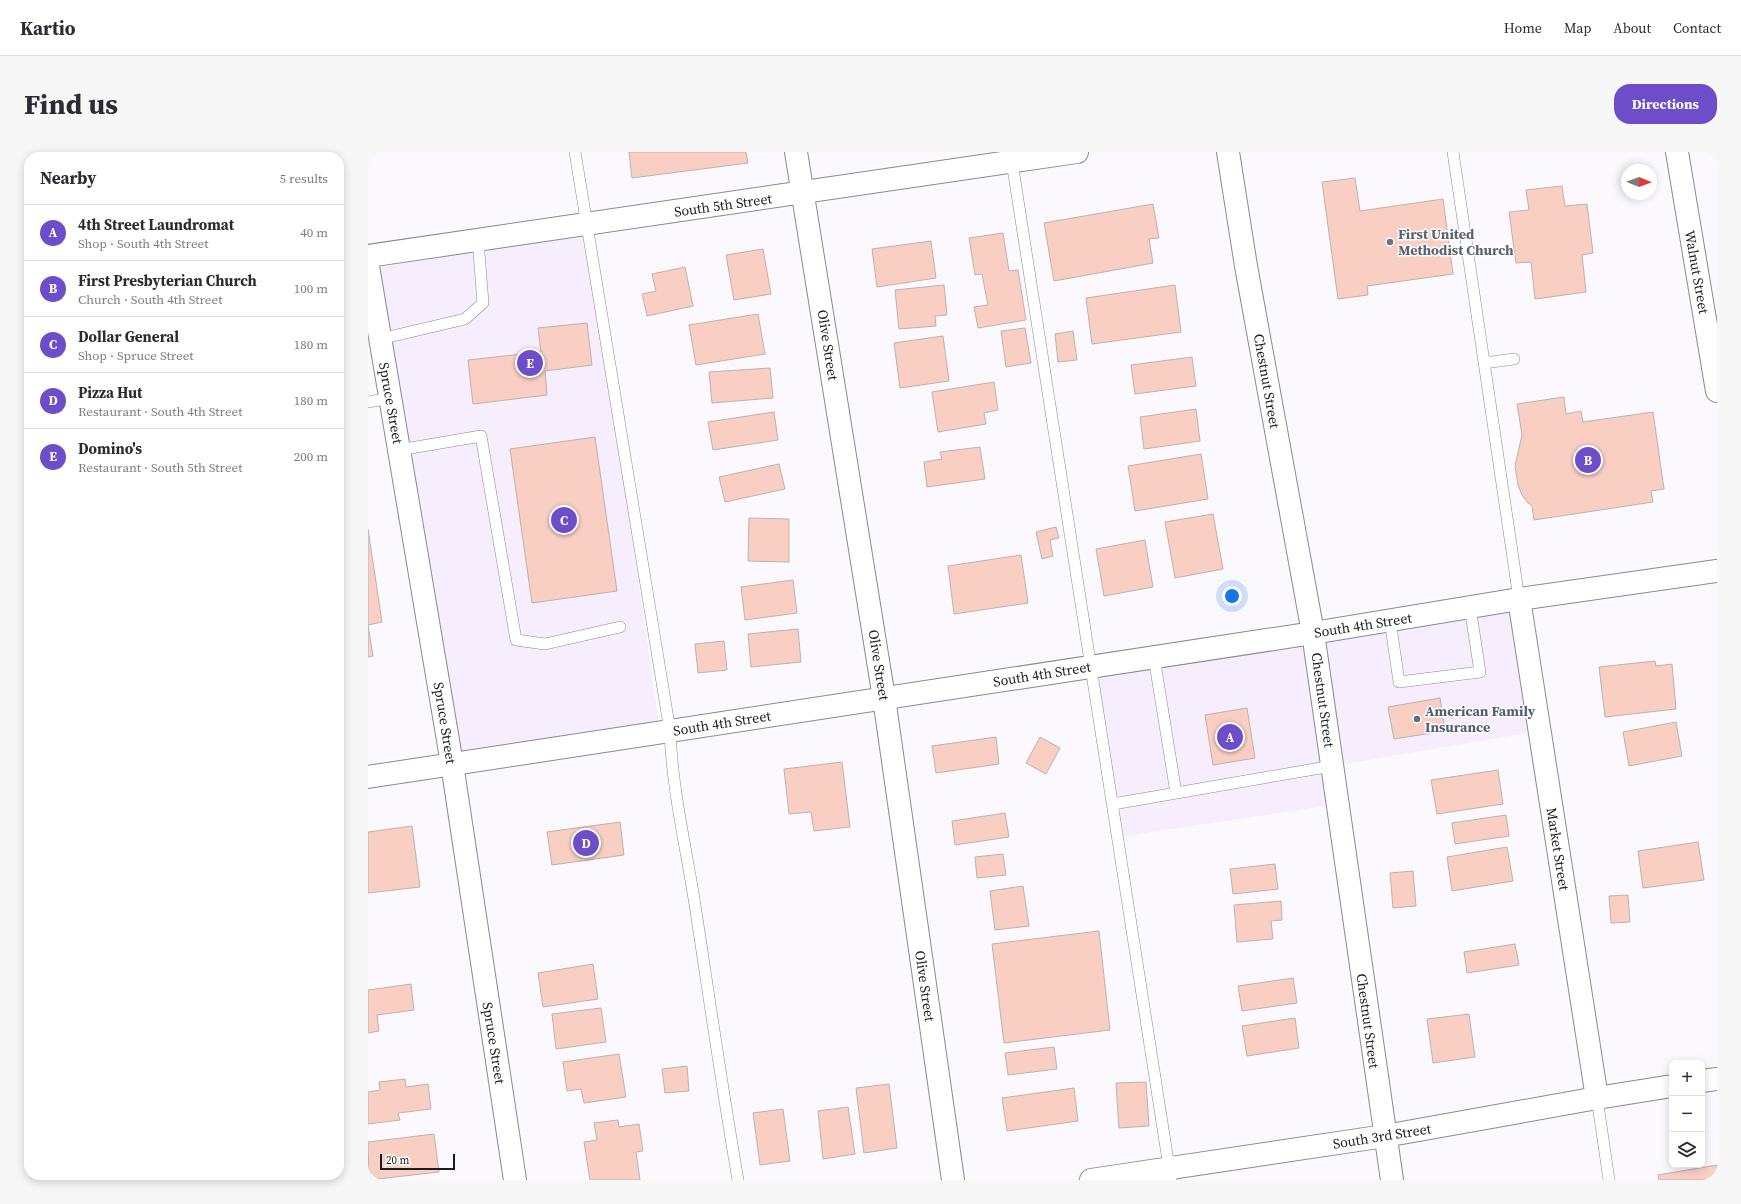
<!DOCTYPE html>
<meta charset="utf-8">
<style>
body{margin:0;font-family:"Source Serif 4",serif;background:#f7f7f7;color:#2b2b33}
.controls{position:absolute;right:12px;bottom:12px;display:grid;overflow:hidden;border-radius:8px;box-shadow:0 2px 10px #0003}
.controls button{width:36px;height:36px;display:grid;place-items:center;padding:0;border:0;border-bottom:1px solid #e1e1e2;background:#fff;color:#2b2b33;font:20px sans-serif}
.compass{position:absolute;left:1253px;top:12px;width:36px;height:36px;border-radius:50%;background:#fff;box-shadow:0 2px 10px #0003;rotate:91deg}
.scale{position:absolute;left:12px;bottom:10px;width:75px;box-sizing:border-box;padding-left:4px;border:2px solid #1e1b20;border-top:0;font-size:11px;line-height:14px;white-space:nowrap;color:#1e1b20;-webkit-text-stroke:3px #fff;paint-order:stroke}
.you{position:absolute;left:864px;top:444px;width:14px;height:14px;margin:-10px;border:3px solid #fff;border-radius:50%;background:#1a73e8;box-shadow:0 0 0 6px #1a73e833}
.badge{display:grid;place-items:center;width:26px;height:26px;border-radius:50%;background:#6d4ec8;color:#fff;font-size:13px;font-weight:700}
.pin{position:absolute;translate:-50% -50%;border:2px solid #fff;box-shadow:0 1px 4px #0006}
.list{margin:0;padding:0;list-style:none}
h2{display:flex;justify-content:space-between;align-items:center;height:52px;margin:0;padding:0 16px;font-size:17px}
h2 small{font-size:13px;font-weight:400;color:#7c7c81}
.list li{display:grid;grid-template-columns:26px 1fr auto;gap:12px;align-items:center;box-sizing:border-box;height:56px;padding:0 16px;border-top:1px solid #e1e1e2}
.list b{display:block;font-size:15px;white-space:nowrap}
.list p{margin:0;font-size:13px;white-space:nowrap;color:#7c7c81}
.list em{font-size:13px;font-style:normal;color:#7c7c81}
.icon{flex:none;width:22px;height:22px;fill:none;stroke:currentColor;stroke-width:2;stroke-linecap:round;stroke-linejoin:round}
.map{position:relative;flex:none;width:1349px;height:1028px;overflow:hidden;border-radius:16px}
header{display:flex;align-items:center;gap:24px;box-sizing:border-box;height:56px;padding:0 20px;background:#fff;border-bottom:1px solid #e1e1e2}
header strong{font-size:19px}
nav{display:flex;gap:22px;margin-inline-start:auto;font-size:14px}
.intro{display:flex;align-items:center;justify-content:space-between;box-sizing:border-box;height:96px;padding:0 24px}
h1{margin:0;font-size:28px}
.button{padding:10px 18px;border-radius:16px;background:#6d4ec8;color:#fff;font-size:14px;font-weight:700}
main{display:flex;gap:24px;padding:0 24px}
aside{flex:1;background:#fff;border-radius:16px;box-shadow:0 2px 10px #0003}
.map>svg:first-child{display:block}
.built{fill:#f6edfd}
.building{fill:#f9cfc4;stroke:#bfb1ad}
.lines{fill:none;stroke-linecap:round;stroke-linejoin:round}
.lane-casing{stroke:#8e8792;stroke-width:12}
.street-casing{stroke:#8e8792;stroke-width:24}
.secondary-casing{stroke:#8e8792;stroke-width:24}
.highway-casing{stroke:#8e8792;stroke-width:24}
.lane{stroke:#fff;stroke-width:11}
.street{stroke:#fff;stroke-width:22}
.secondary{stroke:#fff;stroke-width:22}
.highway{stroke:#fff;stroke-width:22}
.worship-dot{fill:#6b7280;stroke:#fff;stroke-width:1.5}
.service-dot{fill:#5c6f8a;stroke:#fff;stroke-width:1.5}
.labels{text-anchor:middle;dominant-baseline:central;stroke-width:3;stroke-linejoin:round;paint-order:stroke}
.street-label{font-size:14px;fill:#1e1b20;stroke:#fff}
.worship-label{font-size:14px;font-weight:bold;fill:#5b616d;stroke:#fff;text-anchor:start}
.service-label{font-size:14px;font-weight:bold;fill:#4e5e75;stroke:#fff;text-anchor:start}
</style>
<header>
<strong>Kartio</strong>
<nav><a>Home</a><a>Map</a><a>About</a><a>Contact</a></nav>
</header>
<div class="intro"><h1>Find us</h1><a class="button">Directions</a></div>
<main>
<aside>
<h2>Nearby<small>5 results</small></h2>
<ul class="list">
<li><span class="badge">A</span><div><b>4th Street Laundromat</b><p>Shop · South 4th Street</p></div><em>40 m</em></li>
<li><span class="badge">B</span><div><b>First Presbyterian Church</b><p>Church · South 4th Street</p></div><em>100 m</em></li>
<li><span class="badge">C</span><div><b>Dollar General</b><p>Shop · Spruce Street</p></div><em>180 m</em></li>
<li><span class="badge">D</span><div><b>Pizza Hut</b><p>Restaurant · South 4th Street</p></div><em>180 m</em></li>
<li><span class="badge">E</span><div><b>Domino's</b><p>Restaurant · South 5th Street</p></div><em>200 m</em></li>
</ul>
</aside>
<div class="map">
<svg width="1349" height="1028" viewBox="0 0 1349 1028">
<rect width="100%" height="100%" fill="#fbf9fe"/>
<!-- built -->
<path class="built" d="M219,72L292,580L84,612L0,114Z
M1151,447L1172,579L964,614L970,652L750,685L724,514Z"/>
<!-- building -->
<path class="building" d="M261,0H378L380,11L264,26Z
M987,26L992,59L1075,47L1085,122L999,134L1000,143L970,147L954,30Z
M1194,34L1197,54L1219,52L1225,101L1214,103L1218,140L1167,147L1163,110L1148,111L1141,60L1161,58L1158,38Z
M785,52L791,86L781,87L785,111L686,129L676,71Z
M635,81L641,119L650,118L658,168L610,176L606,155L620,153L614,122L607,123L601,86Z
M563,89L568,126L509,135L504,97Z
M395,97L403,142L366,148L358,103Z
M317,115L325,154L279,164L274,142L288,139L284,122Z
M576,133L579,163L567,164L568,174L531,177L527,138Z
M807,133L813,180L724,192L718,146Z
M390,162L397,202L328,213L321,173Z
M219,171L224,213L177,219L179,243L105,252L100,208L173,200L170,176Z
M657,176L663,211L638,215L633,179Z
M705,179L709,208L690,210L687,182Z
M575,184L581,229L532,236L526,191Z
M824,205L828,234L767,242L763,213Z
M402,216L405,246L344,251L341,220Z
M626,230L630,258L616,261L618,272L570,280L564,240Z
M1196,245L1198,262L1213,259L1215,270L1285,260L1296,337L1283,339L1285,350L1166,368L1164,354L1159,350L1154,343L1150,333L1147,314L1154,283L1149,252Z
M828,257L832,289L776,297L772,265Z
M406,260L410,288L345,298L340,270Z
M227,285L249,439L164,451L142,297Z
M612,295L617,327L559,335L556,310L574,307L572,300Z
M833,302L840,347L767,359L760,314Z
M411,312L417,337L357,350L351,325Z
M845,362L855,417L807,426L797,370Z
M381,366L421,367V410L380,409Z
M688,375L691,386L682,388L685,404L674,407L668,380Z
M0,377L14,470L0,473L5,504L0,505Z
M777,388L785,435L736,444L728,397Z
M653,403L660,451L586,462L580,414Z
M425,428L429,461L377,468L373,435Z
M430,477L433,510L383,515L380,482Z
M356,489L359,518L330,521L327,492Z
M1287,509L1288,514L1304,512L1308,557L1237,565L1231,515Z
M1072,546L1077,579L1026,587L1020,555Z
M879,556L887,606L845,613L837,563Z
M1308,570L1314,604L1261,614L1255,580Z
M628,585L631,612L568,621L564,594Z
M672,585L692,596L678,622L658,611Z
M474,610L482,675L446,679L443,660L421,662L416,617Z
M1130,618L1135,652L1069,662L1063,628Z
M637,661L641,685L587,693L584,669Z
M1138,663L1141,684L1087,692L1084,671Z
M252,670L256,703L184,713L179,680Z
M44,674L52,735L0,741V680Z
M1330,690L1336,728L1275,736L1270,699Z
M1139,695L1145,729L1084,739L1079,705Z
M635,702L638,723L609,726L607,705Z
M907,712L910,737L865,742L862,717Z
M1045,719L1048,754L1025,756L1022,721Z
M655,734L661,774L627,778L622,739Z
M1260,743L1262,770L1243,771L1241,744Z
M913,749L914,768L903,769L905,787L869,790L866,753Z
M731,779L742,878L636,891L624,792Z
M1147,792L1151,813L1099,821L1096,800Z
M225,812L230,847L175,855L170,821Z
M925,826L929,851L874,859L870,834Z
M43,832L46,858L9,863L11,879L0,881V838Z
M233,856L238,890L188,897L184,862Z
M1101,862L1107,905L1065,911L1059,867Z
M927,866L931,896L879,904L874,874Z
M686,895L689,917L640,923L637,901Z
M251,902L258,945L216,951L213,937L199,939L195,910Z
M319,914L321,939L297,941L294,917Z
M37,927L38,935L60,932L63,957L30,961L32,968L0,972V940L12,938L11,930Z
M778,930L781,974L751,976L748,931Z
M521,932L529,996L496,1001L488,936Z
M706,936L710,969L639,979L634,946Z
M480,955L487,1002L455,1007L450,959Z
M415,957L422,1009L392,1013L385,961Z
M250,968L251,975L271,972L275,999L268,1000L272,1028H222L216,990L229,988L226,971Z
M66,982L71,1020L1,1028L0,990Z
M1349,1013V1028H1291L1290,1023Z"/>
<g class="lines">
<defs>
<path id="lane" d="M207,0L302,579C304,637 318,695 327,753C341,844 354,936 370,1028
M1085,0L1151,447
M644,10L803,1028
M12,187L97,167L115,151L110,88
M1116,211L1146,207
M0,250L22,246
M31,298L113,284L148,488L177,492L252,475
M1022,468L1031,530L1112,520L1102,455
M786,505L808,641
M745,652L964,614
M1229,946L1241,1028"/>
<path id="street" d="M428,0L516,546L585,1028
M860,0L878,114L945,481L1024,1028
M1309,0L1349,239
M1151,447L1229,946"/>
<path id="secondary" d="M0,104L709,0
M0,114L84,612L147,1028
M1334,929L1349,927
M723,1028L1017,984L1229,946L1304,934"/>
<path id="highway" d="M0,625L945,481L1151,447L1349,419"/>
</defs>
<!-- lane casing -->
<use href="#lane" class="lane-casing"/>
<!-- street casing -->
<use href="#street" class="street-casing"/>
<!-- secondary casing -->
<use href="#secondary" class="secondary-casing"/>
<!-- highway casing -->
<use href="#highway" class="highway-casing"/>
<!-- lane -->
<use href="#lane" class="lane"/>
<!-- street -->
<use href="#street" class="street"/>
<!-- secondary -->
<use href="#secondary" class="secondary"/>
<!-- highway -->
<use href="#highway" class="highway"/>
</g>
<!-- markers -->
<circle class="worship-dot" cx="1022" cy="90" r="4"/>
<circle class="service-dot" cx="1049" cy="567" r="4"/>
<g class="labels">
<!-- street labels -->
<g class="street-label">
<text transform="translate(355 53) rotate(-8)">South 5th Street</text>
<text transform="translate(1329 120) rotate(80)">Walnut Street</text>
<text transform="translate(460 193) rotate(81)">Olive Street</text>
<text transform="translate(899 229) rotate(80)">Chestnut Street</text>
<text transform="translate(23 251) rotate(80)">Spruce Street</text>
<text transform="translate(995 473) rotate(-9)">South 4th Street</text>
<text transform="translate(511 513) rotate(81)">Olive Street</text>
<text transform="translate(674 522) rotate(-9)">South 4th Street</text>
<text transform="translate(955 548) rotate(82)">Chestnut Street</text>
<text transform="translate(77 571) rotate(81)">Spruce Street</text>
<text transform="translate(354 571) rotate(-9)">South 4th Street</text>
<text transform="translate(1190 697) rotate(81)">Market Street</text>
<text transform="translate(557 834) rotate(82)">Olive Street</text>
<text transform="translate(1000 869) rotate(82)">Chestnut Street</text>
<text transform="translate(126 891) rotate(81)">Spruce Street</text>
<text transform="translate(1014 984) rotate(-9)">South 3rd Street</text>
</g>
<!-- worship labels -->
<g class="worship-label">
<text x="1030" y="82">First United<tspan x="1030" dy="16">Methodist Church</tspan></text>
</g>
<!-- service labels -->
<g class="service-label">
<text x="1057" y="559">American Family<tspan x="1057" dy="16">Insurance</tspan></text>
</g>
</g>
</svg>
<div class="controls">
<button>+</button>
<button>−</button>
<button><svg class="icon" aria-label="layers" viewBox="0 0 24 24"><path d="M12 4l9 5-9 5-9-5zM3 14l9 5 9-5"/></svg></button>
</div>
<svg class="compass" viewBox="-18 -18 36 36"><path d="M0-13l5 13h-10z" fill="#e53935"/><path d="M0 13l5-13h-10z" fill="#7c7c81"/></svg>
<div class="scale">20 m</div>
<div class="you"></div>
<div class="pin badge" style="left:862px;top:585px">A</div>
<div class="pin badge" style="left:1220px;top:308px">B</div>
<div class="pin badge" style="left:196px;top:368px">C</div>
<div class="pin badge" style="left:218px;top:691px">D</div>
<div class="pin badge" style="left:162px;top:211px">E</div>
</div>
</main>
